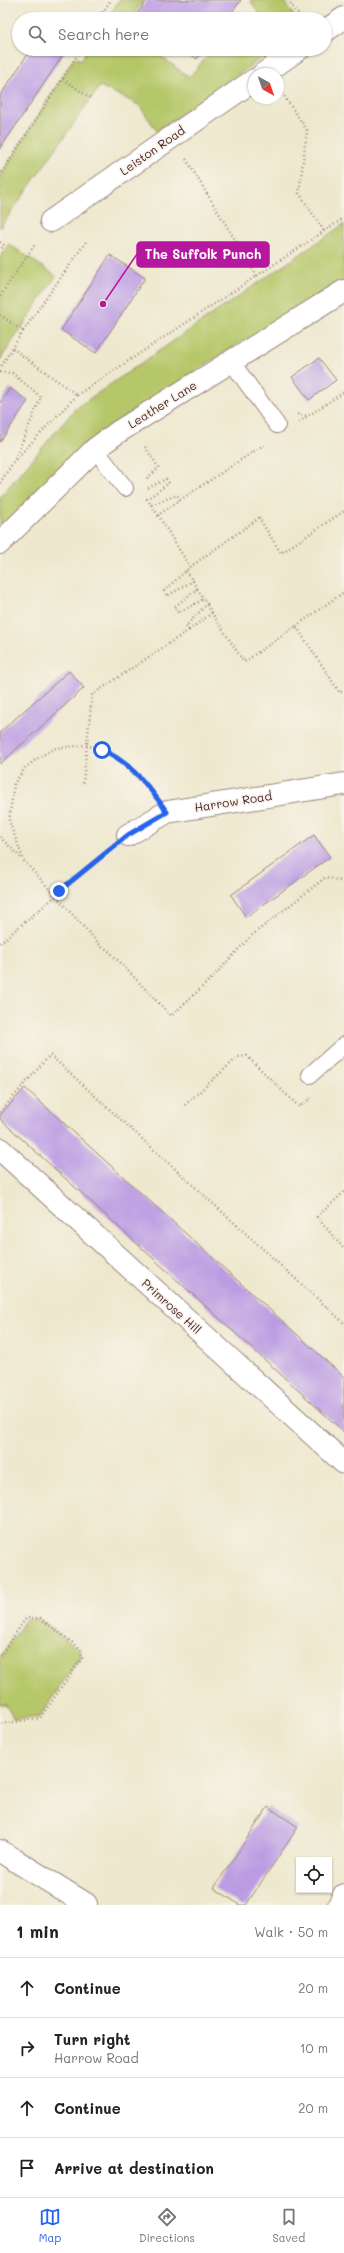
<!DOCTYPE html>
<meta charset="utf-8">
<style>
body{margin:0;font-family:Mali,sans-serif;background:#f6f6f6;color:#222}
.controls{position:absolute;right:12px;bottom:12px;display:grid;overflow:hidden;border-radius:0px;box-shadow:0 1px 3px #0004}
.controls button{width:36px;height:36px;display:grid;place-items:center;padding:0;border:0;border-bottom:1px solid #e0e0e0;background:#fff;color:#222;font:20px sans-serif}
.compass{position:absolute;left:248px;top:68px;width:36px;height:36px;border-radius:50%;background:#fff;box-shadow:0 1px 3px #0004;rotate:140deg}
.stop{position:absolute;width:12px;height:12px;margin:-9px;border:3px solid #2563eb;border-radius:50%;background:#fff}
.stop.end{background:#2563eb;border-color:#fff;box-shadow:0 1px 4px #0008}
.list{margin:0;padding:0;list-style:none}
h2{display:flex;justify-content:space-between;align-items:center;height:52px;margin:0;padding:0 16px;font-size:17px}
h2 small{font-size:13px;font-weight:400;color:#767676}
.list li{display:grid;grid-template-columns:26px 1fr auto;gap:12px;align-items:center;box-sizing:border-box;height:60px;padding:0 16px;border-top:1px solid #e0e0e0}
.list b{display:block;font-size:15px;white-space:nowrap}
.list p{margin:0;font-size:13px;white-space:nowrap;color:#767676}
.list em{font-size:13px;font-style:normal;color:#767676}
.icon{flex:none;width:22px;height:22px;fill:none;stroke:currentColor;stroke-width:2;stroke-linecap:round;stroke-linejoin:round}
.map{position:relative;flex:none;width:344px;height:1905px;overflow:hidden}
.search{position:absolute;background:#fff;box-shadow:0 1px 3px #0004;left:12px;right:12px;top:12px;height:44px;display:flex;align-items:center;gap:10px;box-sizing:border-box;padding:0 14px;border-radius:22px;color:#767676;font-size:15px}
.sheet{height:292px;background:#fff}
nav{display:flex;justify-content:space-around;align-items:center;box-sizing:border-box;height:56px;border-top:1px solid #e0e0e0;background:#fff;font-size:11px;color:#767676}
nav a{display:grid;justify-items:center;gap:2px}
nav .on{color:#2563eb}
.map>svg:first-child{display:block}
.green{fill:#b6c769;stroke:#80734a}
.building{fill:#bb9ce3}
.lines{fill:none;stroke-linecap:round;stroke-linejoin:round}
.service-casing{stroke:#9c847c;stroke-width:18}
.minor-casing{stroke:#9c847c;stroke-width:24}
.tertiary-casing{stroke:#9c847c;stroke-width:24}
.path{stroke:#9c847c;stroke-width:2.5;stroke-dasharray:1 3;stroke-linecap:butt}
.service{stroke:#fff;stroke-width:16}
.minor{stroke:#fff;stroke-width:22}
.tertiary{stroke:#fff;stroke-width:22}
.route{stroke:#2563eb;stroke-width:5}
.labels{text-anchor:middle;dominant-baseline:central;stroke-width:3;stroke-linejoin:round;paint-order:stroke}
.street-label{font-size:12px;fill:#4a1f2b;stroke:#f7f3e8}
.leader{fill:none;stroke:#b5179e;stroke-width:1.5}
.callout-dot{fill:#b5179e;stroke:#f7f3e8;stroke-width:1.5}
.callout{fill:#b5179e;stroke:#b5179e;stroke-width:1.5}
.callout-label{font-size:13px;text-anchor:middle;font-weight:bold;fill:#fff}
</style>
<div class="map">
<svg width="344" height="1905" viewBox="0 0 344 1905">
<rect width="100%" height="100%" fill="#f7f3e8"/>
<filter id="ink" filterUnits="userSpaceOnUse"><feTurbulence type="fractalNoise" baseFrequency=".025" numOctaves="2"/><feDisplacementMap in="SourceGraphic" scale="8" xChannelSelector="R" yChannelSelector="G"/><feConvolveMatrix kernelMatrix="1 2 1 2 8 2 1 2 1" color-interpolation-filters="sRGB"/></filter>
<filter id="wash" filterUnits="userSpaceOnUse"><feTurbulence type="fractalNoise" baseFrequency=".012" numOctaves="4" result="noise"/><feDisplacementMap in="SourceGraphic" scale="16" xChannelSelector="R" yChannelSelector="G"/><feGaussianBlur stdDeviation="0.9" result="paint"/><feColorMatrix in="noise" values="0 0 0 0 0 0 0 0 0 0 0 0 0 0 0 0 0 1.4 0 .05"/><feComposite in="paint" operator="in"/></filter>
<g filter="url(#wash)">
<rect width="100%" height="100%" fill="#eee8ce"/>
<!-- green -->
<path class="green" d="M119,0H144L130,19H107Z
M250,0H283L296,19H258L261,17Z
M88,49H151L189,77L214,49H275L157,131L139,105L100,86L0,228V176L75,57L81,60Z
M344,224V280L225,352L107,428L0,530V497L76,408Z
M9,244L56,276L0,360V257Z
M26,1619H39L80,1650V1657L40,1716L14,1719L6,1705H0V1657Z"/>
<g id="blocks">
<!-- building -->
<path class="building" d="M147,0H241L227,19H142L136,15Z
M31,49H67L0,149V96Z
M183,49H204L197,59Z
M110,255L145,278L96,353L61,330Z
M319,358L336,380L309,400L292,377Z
M10,388L28,401L0,442V403Z
M69,671L84,688L0,764V732Z
M314,835L330,857L246,917L231,895Z
M25,1088L344,1377V1432L0,1119V1115Z
M268,1807L298,1827L246,1905H240L214,1888Z"/>
</g>
</g>
<g filter="url(#ink)">
<use href="#blocks" fill-opacity="0" stroke="#9c847c" stroke-width="1"/>
<g class="lines">
<defs>
<path id="service" d="M231,361L277,425
M95,449L125,488
M310,1075L344,1045"/>
<path id="minor" d="M325,31L344,18
M263,74L299,49
M51,221L254,80
M0,543L95,449L118,432L344,291
M128,835L167,812L344,784
M0,1149L344,1463
M0,1851L86,1904"/>
<path id="tertiary" d="M339,1905L344,1895"/>
</defs>
<!-- service casing -->
<use href="#service" class="service-casing"/>
<!-- minor casing -->
<use href="#minor" class="minor-casing"/>
<!-- tertiary casing -->
<use href="#tertiary" class="tertiary-casing"/>
<!-- path -->
<path class="path" d="M288,0L301,19
M98,19L111,0
M63,79L92,99
M282,93L307,130L299,193L324,231
M186,159L257,276
M0,176L81,49
M0,242L4,245L0,251
M0,296L36,243
M0,315L23,331L0,368
M23,331L86,242
M0,372L12,373L41,397L15,459
M77,395L344,218
M297,414L307,416
M299,422L344,392
M145,447L159,468L146,479
M0,483L14,461L77,395L12,348
M148,488L166,479L169,483L147,499L151,505L177,495L180,500L158,515L190,567L164,591L167,596L193,581L197,589L174,607L178,613L204,599L207,604L186,626L189,630L212,613L244,662L296,626L340,693L344,690
M180,500L265,444
M151,505L158,515
M190,567L259,518L281,553L344,511
M186,571L193,581
M197,589L204,599
M207,605L212,613
M296,626L344,592
M83,783L92,695L189,630
M151,791L114,755L87,745L56,748L42,755L25,768L14,784L9,821L24,861L102,947L108,950L171,1016L213,977L251,936L326,877L344,882
M0,837L22,859
M0,943L108,852
M185,1105L238,1057L247,1056L299,1107L311,1098
M0,1112L50,1055L344,1323
M344,1192L317,1217L344,1249
M0,1656L26,1618H40L81,1649L82,1658L40,1718L0,1724"/>
<!-- service -->
<use href="#service" class="service"/>
<!-- minor -->
<use href="#minor" class="minor"/>
<!-- tertiary -->
<use href="#tertiary" class="tertiary"/>
</g>
</g>
<g class="lines" filter="url(#ink)">
<!-- route -->
<path class="route" d="M59,891L128,835L167,812C150,788 130,761 102,750"/>
</g>
<g class="labels">
<!-- street labels -->
<g class="street-label">
<text transform="translate(152 150) rotate(-35)">Leiston Road</text>
<text transform="translate(162 404) rotate(-32)">Leather Lane</text>
<text transform="translate(233 801) rotate(-9)">Harrow Road</text>
<text transform="translate(172 1306) rotate(42)">Primrose Hill</text>
</g>
</g>
<!-- callouts -->
<path class="leader" d="M103 304L137 254"/>
<circle class="callout-dot" cx="103" cy="304" r="4"/>
<rect class="callout" x="137" y="242" width="132" height="25" rx="4"/>
<g class="callout-label">
<text x="203" y="259">The Suffolk Punch</text>
</g>
</svg>
<div class="controls">
<button><svg class="icon" aria-label="locate" viewBox="0 0 24 24"><circle cx="12" cy="12" r="6"/><path d="M12 2v4M12 18v4M2 12h4M18 12h4"/></svg></button>
</div>
<svg class="compass" viewBox="-18 -18 36 36"><path d="M0-13l5 13h-10z" fill="#e53935"/><path d="M0 13l5-13h-10z" fill="#767676"/></svg>
<div class="stop" style="left:102px;top:750px"></div>
<div class="stop end" style="left:59px;top:891px"></div>
<div class="search"><svg class="icon" aria-label="search" viewBox="0 0 24 24"><circle cx="10" cy="10" r="6"/><path d="M15 15l6 6"/></svg>Search here</div>
</div>
<section class="sheet">
<h2>1 min<small>Walk · 50 m</small></h2>
<ul class="list">
<li><svg class="icon" aria-label="ahead" viewBox="0 0 24 24"><path d="M12 20V5M6 11l6-6 6 6"/></svg><div><b>Continue</b></div><em>20 m</em></li>
<li><svg class="icon" aria-label="right" viewBox="0 0 24 24"><path d="M7 20v-9h11M14 6l5 5-5 5"/></svg><div><b>Turn right</b><p>Harrow Road</p></div><em>10 m</em></li>
<li><svg class="icon" aria-label="ahead" viewBox="0 0 24 24"><path d="M12 20V5M6 11l6-6 6 6"/></svg><div><b>Continue</b></div><em>20 m</em></li>
<li><svg class="icon" aria-label="arrive" viewBox="0 0 24 24"><path d="M6 21V4h12l-3 4 3 4H6"/></svg><div><b>Arrive at destination</b></div></li>
</ul>
</section>
<nav>
<a class="on"><svg class="icon" aria-label="map" viewBox="0 0 24 24"><path d="M3 6l6-2 6 2 6-2v14l-6 2-6-2-6 2zM9 4v14M15 6v14"/></svg>Map</a>
<a><svg class="icon" aria-label="directions" viewBox="0 0 24 24"><path d="M12 3l9 9-9 9-9-9zM9 14v-3h6M13 9l2 2-2 2"/></svg>Directions</a>
<a><svg class="icon" aria-label="saved" viewBox="0 0 24 24"><path d="M7 4h10v16l-5-4-5 4z"/></svg>Saved</a>
</nav>
